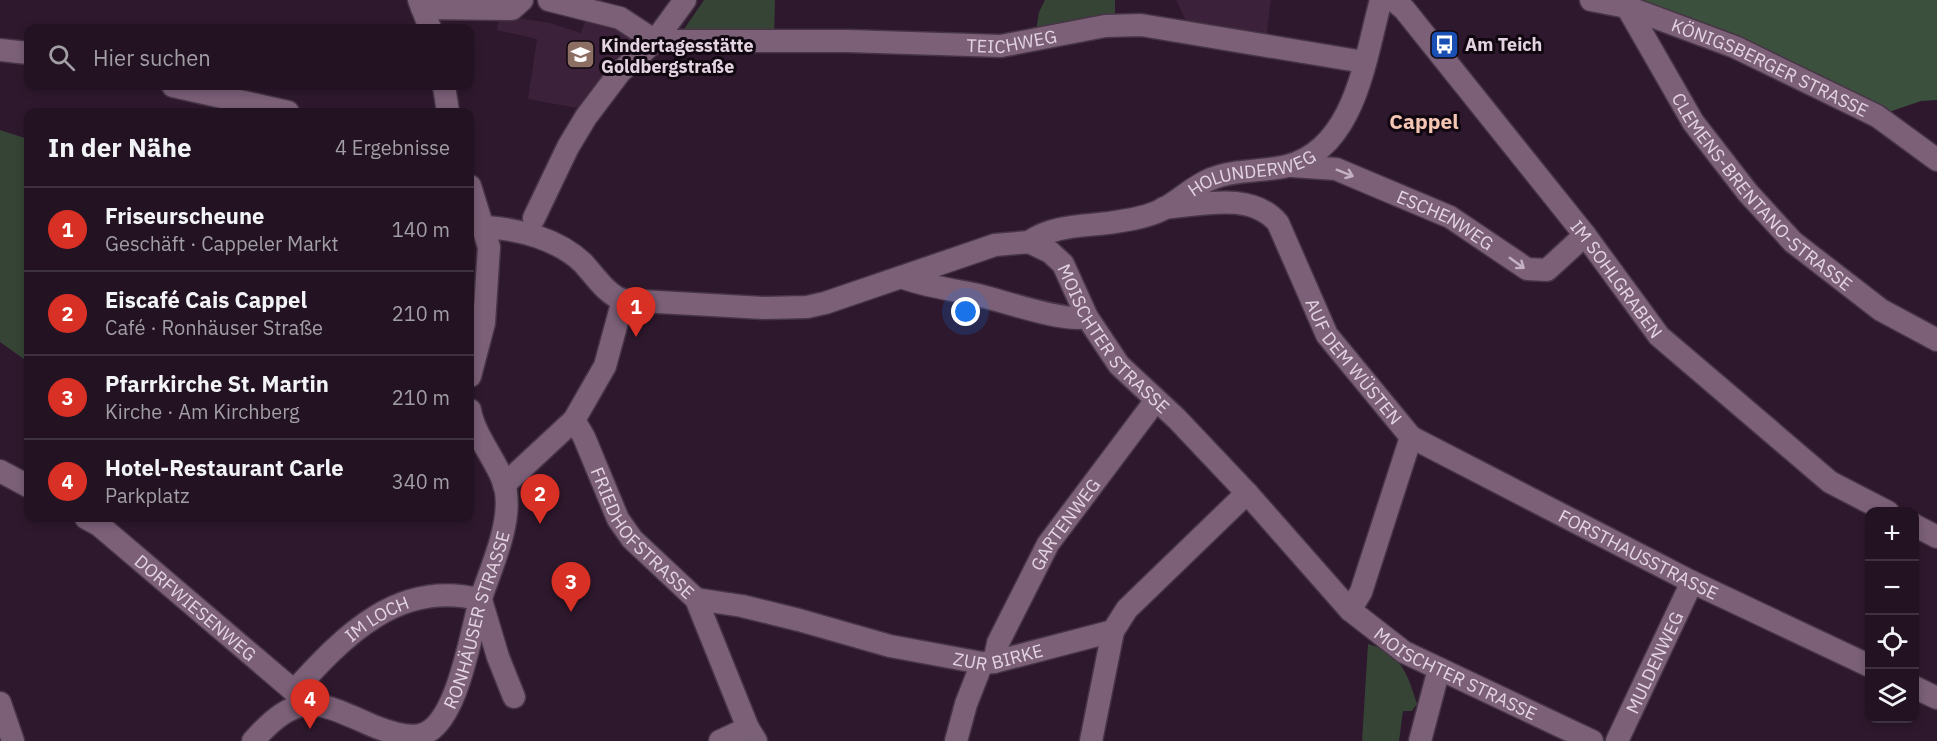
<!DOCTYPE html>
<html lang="de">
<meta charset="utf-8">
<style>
body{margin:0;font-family:"IBM Plex Sans",sans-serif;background:#2a1b2a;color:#f1f3f6}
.controls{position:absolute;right:18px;bottom:18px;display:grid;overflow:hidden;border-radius:12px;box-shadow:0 3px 9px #0003}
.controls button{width:54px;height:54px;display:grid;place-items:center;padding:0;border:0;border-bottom:2px solid #3f3240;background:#221222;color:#f1f3f6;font:30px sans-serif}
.you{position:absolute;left:966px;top:312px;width:21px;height:21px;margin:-15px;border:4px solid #fff;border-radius:50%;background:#1a73e8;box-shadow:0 0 0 9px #1a73e833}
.badge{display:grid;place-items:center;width:39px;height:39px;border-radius:50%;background:#d93025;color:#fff;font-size:20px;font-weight:700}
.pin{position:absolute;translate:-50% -50px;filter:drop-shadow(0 2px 3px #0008)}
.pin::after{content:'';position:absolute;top:32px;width:21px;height:18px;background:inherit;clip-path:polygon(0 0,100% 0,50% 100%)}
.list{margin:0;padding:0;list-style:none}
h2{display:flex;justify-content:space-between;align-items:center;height:78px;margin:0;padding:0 24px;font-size:26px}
h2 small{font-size:20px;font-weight:400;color:#a29ea5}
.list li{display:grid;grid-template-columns:39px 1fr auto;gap:18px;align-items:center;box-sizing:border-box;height:84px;padding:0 24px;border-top:2px solid #3f3240}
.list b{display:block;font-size:22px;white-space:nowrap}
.list p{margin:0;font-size:20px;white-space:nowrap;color:#a29ea5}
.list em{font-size:20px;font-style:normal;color:#a29ea5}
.icon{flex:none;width:33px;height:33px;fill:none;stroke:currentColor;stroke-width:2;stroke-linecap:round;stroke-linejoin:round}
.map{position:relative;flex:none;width:1937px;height:741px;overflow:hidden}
.search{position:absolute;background:#221222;box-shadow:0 3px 9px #0003;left:24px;top:24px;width:450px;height:66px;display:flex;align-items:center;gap:15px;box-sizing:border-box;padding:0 21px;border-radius:12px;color:#a29ea5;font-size:22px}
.panel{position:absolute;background:#221222;box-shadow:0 3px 9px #0003;left:24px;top:108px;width:450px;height:414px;border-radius:12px}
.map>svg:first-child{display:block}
.built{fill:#3b2139}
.green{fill:#364436}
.forest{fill:#3c513d}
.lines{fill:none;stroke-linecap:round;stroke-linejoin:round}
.minor-casing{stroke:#473546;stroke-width:25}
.minor{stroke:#7b6078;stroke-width:22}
.oneway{stroke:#c4b1c2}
.labels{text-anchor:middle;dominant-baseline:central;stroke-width:6;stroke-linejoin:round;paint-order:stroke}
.street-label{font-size:18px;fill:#e4d4e2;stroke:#110710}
.poi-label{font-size:18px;font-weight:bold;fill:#e4d4e2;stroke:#110710;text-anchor:start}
.quarter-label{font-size:21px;font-weight:bold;fill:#f5c6b3;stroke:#110710}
</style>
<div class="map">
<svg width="1937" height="741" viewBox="0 0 1937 741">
<rect width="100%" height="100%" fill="#2e182d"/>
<!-- built -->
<path class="built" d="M1176,0H1271L1266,41L1189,27Z
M588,13L640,36L582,109L528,99L537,39L497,30L499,15L550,23L581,33Z"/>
<!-- green -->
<path class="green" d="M704,0H775L774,39L678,38Z
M1045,0H1115V16L1036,31L1039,12Z
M0,130L28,139V362L0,342Z
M1368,644C1401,652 1408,675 1417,704L1412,711H1403L1399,741H1362Z"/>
<!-- forest -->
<path class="forest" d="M1637,0H1937V100L1921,101L1886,113Z"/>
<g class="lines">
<defs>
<g id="minor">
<path d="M419,0L430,28"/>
<path d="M549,0L620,18L655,41"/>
<path id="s1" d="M1393,0L1404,9L1585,235L1659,336L1830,482L1888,512"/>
<path id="s2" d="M1591,0L1627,7L1735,47L1877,116L1937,160"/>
<path id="s3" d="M1627,0V7L1693,122L1748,193L1793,242L1881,310L1937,340"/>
<path d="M422,8L512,9L522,0"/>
<path id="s4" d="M655,41H848L1001,46L1105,26L1141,25L1364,62"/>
<path d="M0,50L28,53"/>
<path d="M173,86L288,112"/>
<path d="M444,86L448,112"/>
<path id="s5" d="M1292,166L1336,169L1450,217L1527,269L1547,270L1585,235"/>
<path d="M470,186L489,247L484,323L470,376"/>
<path id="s6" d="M1164,208C1201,205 1251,191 1278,223L1327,335L1411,437L1361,592L1350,610"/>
<path d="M534,218L568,147L586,117L620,72L655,41L685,0"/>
<path id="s7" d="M485,227C519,229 558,239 583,263C594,275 607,295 623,300L764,308L807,307L825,303L995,245L1029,242L1050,252L1063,264L1087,317L1119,365L1177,419L1247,493L1350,610L1404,652L1592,741"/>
<path id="s8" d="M1029,242C1055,223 1091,227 1121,221C1135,219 1153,215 1165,208C1181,199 1194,186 1211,179C1235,169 1263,172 1287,166C1356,148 1365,57 1381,0"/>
<path d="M901,277C926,287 952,289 978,295C1003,301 1066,323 1087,317"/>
<path id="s9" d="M574,420L584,437L618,519L632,539L696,599L748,728L756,741"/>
<path id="s10" d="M1411,437L1692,582L1870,666"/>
<path d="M0,471L28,486"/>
<path d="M504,485L574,420L605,366L623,300"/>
<path id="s11" d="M86,518L99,525L294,691L301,703"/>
<path d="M1914,525L1937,537"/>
<path id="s12" d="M696,599L742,606L799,620L890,646L982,663L994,662L1113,631L1127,609L1247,493"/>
<path id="s13" d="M994,662L998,643L1048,544L1156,400"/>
<path d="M1914,687L1937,698"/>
<path id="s14" d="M294,691C344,636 399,578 481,600L498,657L514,697"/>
<path d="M0,703L13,741"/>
<path id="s15" d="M253,741C300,688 318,702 376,727C389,732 406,738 420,735C458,727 471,629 481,598C491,568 511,525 506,492C502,466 475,439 470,410"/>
<path d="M720,741L748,728"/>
<path d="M956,741L966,704L982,663"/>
<path d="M1091,741L1113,631"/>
<path d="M1420,741L1439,669"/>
<path id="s16" d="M1617,741L1692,582"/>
</g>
</defs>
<!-- minor casing -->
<use href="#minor" class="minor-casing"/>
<!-- minor -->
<use href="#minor" class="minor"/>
</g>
<!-- one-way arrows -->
<defs><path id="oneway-shaft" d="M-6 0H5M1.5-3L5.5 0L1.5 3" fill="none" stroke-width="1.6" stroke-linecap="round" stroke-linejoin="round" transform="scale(1.5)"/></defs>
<g class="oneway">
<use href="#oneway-shaft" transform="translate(1345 173) rotate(22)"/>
<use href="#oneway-shaft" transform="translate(1517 263) rotate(36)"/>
</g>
<!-- icons -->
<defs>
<symbol id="bus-square" viewBox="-11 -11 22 22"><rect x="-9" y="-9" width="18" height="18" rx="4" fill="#1a4fb4" stroke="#110710"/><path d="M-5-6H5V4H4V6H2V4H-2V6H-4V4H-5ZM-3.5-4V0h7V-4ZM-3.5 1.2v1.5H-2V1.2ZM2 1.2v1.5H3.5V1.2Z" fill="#fff"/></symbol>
<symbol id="school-square" viewBox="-11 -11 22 22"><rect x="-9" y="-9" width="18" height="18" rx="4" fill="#8d6e63" stroke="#110710"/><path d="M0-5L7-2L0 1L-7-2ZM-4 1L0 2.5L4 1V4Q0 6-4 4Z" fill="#fff"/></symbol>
</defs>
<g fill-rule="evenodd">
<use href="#bus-square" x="1428" y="28" width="33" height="33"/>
<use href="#school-square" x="564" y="38" width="33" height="33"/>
</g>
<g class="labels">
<!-- street labels -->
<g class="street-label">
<text stroke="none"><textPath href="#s4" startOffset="357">TEICHWEG</textPath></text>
<text stroke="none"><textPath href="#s2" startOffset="192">KÖNIGSBERGER STRASSE</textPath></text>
<text stroke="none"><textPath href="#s8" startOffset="237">HOLUNDERWEG</textPath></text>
<text stroke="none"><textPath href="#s3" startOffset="238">CLEMENS-BRENTANO-STRASSE</textPath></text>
<text stroke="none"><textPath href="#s5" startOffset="165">ESCHENWEG</textPath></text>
<text stroke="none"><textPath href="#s1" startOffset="358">IM SOHLGRABEN</textPath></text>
<text stroke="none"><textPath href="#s7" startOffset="710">MOISCHTER STRASSE</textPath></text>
<text stroke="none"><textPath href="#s6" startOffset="279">AUF DEM WÜSTEN</textPath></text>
<text stroke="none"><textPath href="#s13" startOffset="156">GARTENWEG</textPath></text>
<text stroke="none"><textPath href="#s9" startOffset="134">FRIEDHOFSTRASSE</textPath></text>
<text stroke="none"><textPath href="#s10" startOffset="256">FORSTHAUSSTRASSE</textPath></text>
<text stroke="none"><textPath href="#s11" startOffset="142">DORFWIESENWEG</textPath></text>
<text stroke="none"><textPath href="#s15" startOffset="318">RONHÄUSER STRASSE</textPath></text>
<text stroke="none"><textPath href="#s14" startOffset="111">IM LOCH</textPath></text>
<text stroke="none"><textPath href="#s12" startOffset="310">ZUR BIRKE</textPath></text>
<text stroke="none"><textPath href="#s16" startOffset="87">MULDENWEG</textPath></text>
<text stroke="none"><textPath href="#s7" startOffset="1196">MOISCHTER STRASSE</textPath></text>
</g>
<!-- poi labels -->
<g class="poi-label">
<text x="1465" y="44">Am Teich</text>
<text x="601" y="45">Kindertagesstätte<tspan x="601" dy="21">Goldbergstraße</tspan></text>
</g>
<!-- quarter labels -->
<g class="quarter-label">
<text x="1424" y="121">Cappel</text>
</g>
</g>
</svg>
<div class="controls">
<button>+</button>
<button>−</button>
<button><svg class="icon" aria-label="locate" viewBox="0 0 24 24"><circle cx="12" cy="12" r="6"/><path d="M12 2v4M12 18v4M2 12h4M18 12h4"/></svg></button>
<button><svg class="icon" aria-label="layers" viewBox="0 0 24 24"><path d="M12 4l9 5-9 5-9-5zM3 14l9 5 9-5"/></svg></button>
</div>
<div class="you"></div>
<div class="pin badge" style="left:636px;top:337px">1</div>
<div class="pin badge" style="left:540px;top:524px">2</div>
<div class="pin badge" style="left:571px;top:612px">3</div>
<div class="pin badge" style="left:310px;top:729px">4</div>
<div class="search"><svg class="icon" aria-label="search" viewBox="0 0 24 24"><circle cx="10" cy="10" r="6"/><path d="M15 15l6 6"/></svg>Hier suchen</div>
<section class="panel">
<h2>In der Nähe<small>4 Ergebnisse</small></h2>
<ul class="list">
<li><span class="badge">1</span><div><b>Friseurscheune</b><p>Geschäft · Cappeler Markt</p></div><em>140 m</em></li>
<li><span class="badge">2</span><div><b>Eiscafé Cais Cappel</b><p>Café · Ronhäuser Straße</p></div><em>210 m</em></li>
<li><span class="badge">3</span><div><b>Pfarrkirche St. Martin</b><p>Kirche · Am Kirchberg</p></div><em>210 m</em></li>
<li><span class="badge">4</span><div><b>Hotel-Restaurant Carle</b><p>Parkplatz</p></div><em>340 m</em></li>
</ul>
</section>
</div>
